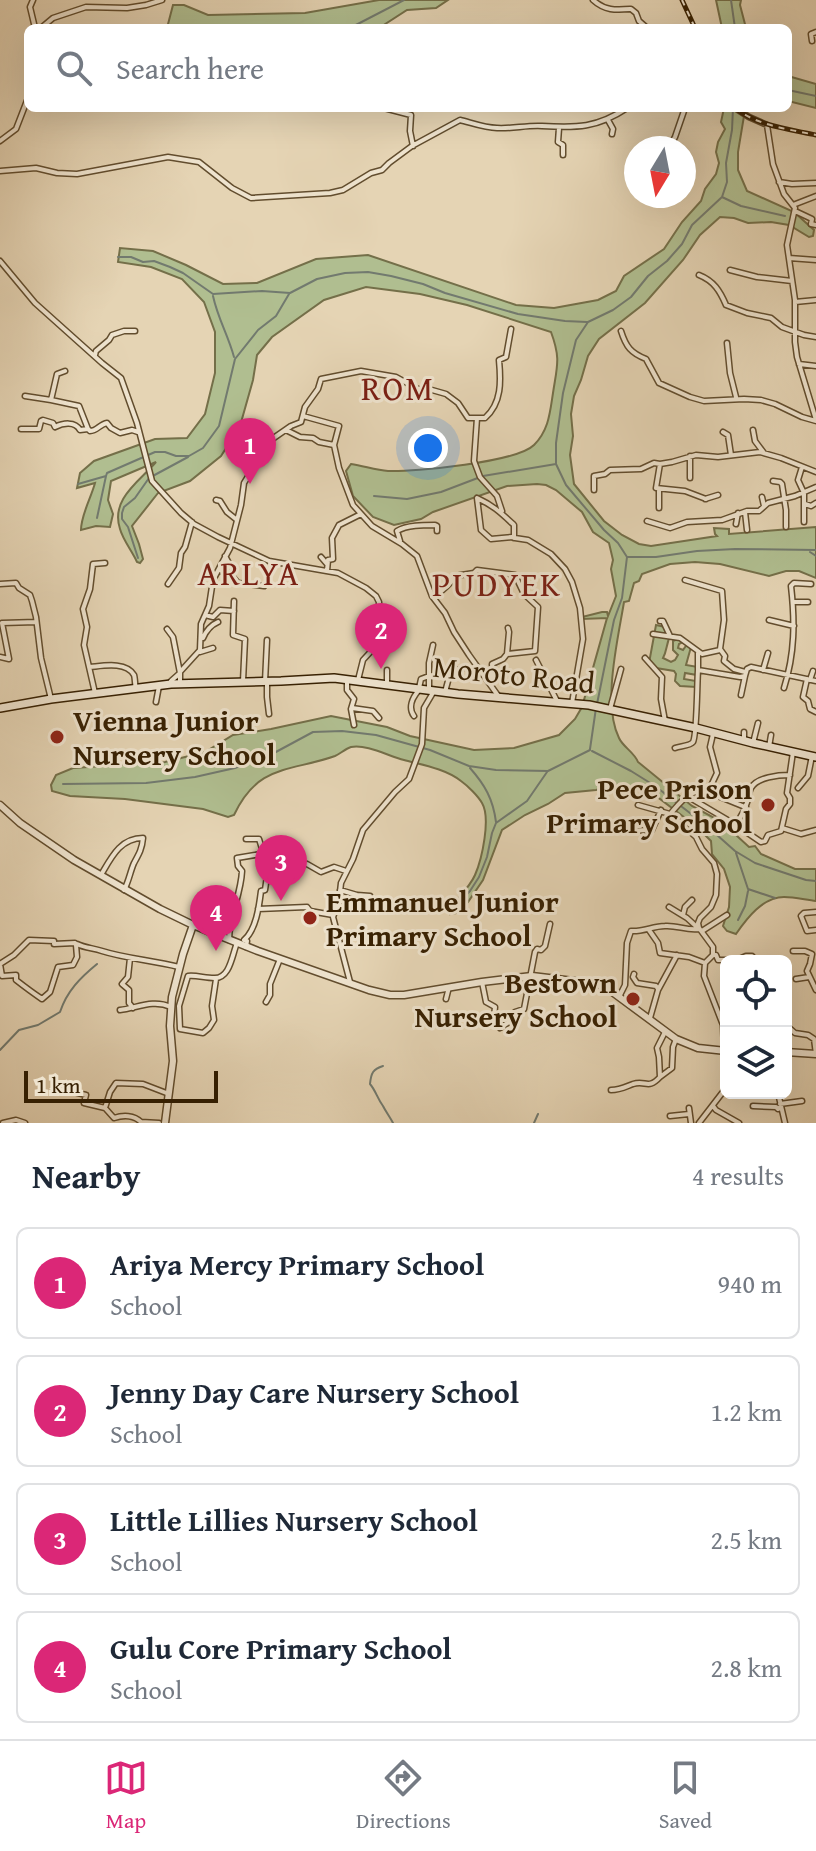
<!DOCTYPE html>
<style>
body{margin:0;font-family:"Gentium Book Plus",serif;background:#f2f2f3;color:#1f2937}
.controls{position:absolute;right:24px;bottom:24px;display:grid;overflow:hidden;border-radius:12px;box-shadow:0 8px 32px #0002}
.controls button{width:72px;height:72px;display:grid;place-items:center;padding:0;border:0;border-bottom:2px solid #e0e1e3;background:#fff;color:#1f2937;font:40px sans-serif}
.compass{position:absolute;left:624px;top:136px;width:72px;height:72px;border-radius:50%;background:#fff;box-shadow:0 8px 32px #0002;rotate:190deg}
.scale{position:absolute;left:24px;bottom:20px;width:194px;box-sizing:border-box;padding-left:8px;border:4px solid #372002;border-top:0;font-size:22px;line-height:28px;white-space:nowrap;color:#372002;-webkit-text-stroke:6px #eee3ce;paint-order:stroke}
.you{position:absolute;left:428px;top:448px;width:28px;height:28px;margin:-20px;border:6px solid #fff;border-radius:50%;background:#1a73e8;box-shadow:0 0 0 12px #1a73e833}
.badge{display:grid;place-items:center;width:52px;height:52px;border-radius:50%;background:#db2777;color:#fff;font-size:26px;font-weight:700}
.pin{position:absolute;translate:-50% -66px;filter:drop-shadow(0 2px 4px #0008)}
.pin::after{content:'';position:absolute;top:42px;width:28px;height:24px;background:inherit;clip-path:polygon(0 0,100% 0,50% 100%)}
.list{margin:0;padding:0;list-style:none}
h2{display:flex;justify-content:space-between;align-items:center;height:104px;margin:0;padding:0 32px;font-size:34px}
h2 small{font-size:26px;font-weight:400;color:#747a83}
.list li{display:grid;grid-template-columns:52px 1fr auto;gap:24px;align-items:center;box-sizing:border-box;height:112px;margin:0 16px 16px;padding:0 16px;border:2px solid #e0e1e3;border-radius:12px}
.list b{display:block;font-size:30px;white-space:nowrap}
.list p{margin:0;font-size:26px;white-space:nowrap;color:#747a83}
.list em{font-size:26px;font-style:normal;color:#747a83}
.icon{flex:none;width:44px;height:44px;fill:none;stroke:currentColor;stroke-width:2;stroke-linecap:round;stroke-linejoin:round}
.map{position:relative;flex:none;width:816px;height:1123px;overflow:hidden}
.search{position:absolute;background:#fff;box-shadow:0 8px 32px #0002;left:24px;right:24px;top:24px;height:88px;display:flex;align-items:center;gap:20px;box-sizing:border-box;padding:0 28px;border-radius:12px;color:#747a83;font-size:30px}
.sheet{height:616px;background:#fff}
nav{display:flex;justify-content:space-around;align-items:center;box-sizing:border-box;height:112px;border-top:2px solid #e0e1e3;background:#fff;font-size:22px;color:#747a83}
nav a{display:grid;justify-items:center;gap:4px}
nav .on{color:#db2777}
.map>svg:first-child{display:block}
.green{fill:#b0be90;stroke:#746f49;stroke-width:2}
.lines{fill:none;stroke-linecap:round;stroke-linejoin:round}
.stream{stroke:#727a6f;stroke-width:2}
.minor-casing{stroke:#624d2e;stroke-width:7}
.tertiary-casing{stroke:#624d2e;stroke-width:9}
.secondary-casing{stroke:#372002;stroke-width:10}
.minor{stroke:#eee3ce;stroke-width:4}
.tertiary{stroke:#eee3ce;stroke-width:6}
.secondary{stroke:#eee3ce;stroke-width:7}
.rail-casing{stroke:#372002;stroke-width:5}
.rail{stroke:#eee3ce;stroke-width:2;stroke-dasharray:6;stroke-linecap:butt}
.poi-dot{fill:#8f2418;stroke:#eee3ce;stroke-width:3}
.labels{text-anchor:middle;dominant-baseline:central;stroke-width:6;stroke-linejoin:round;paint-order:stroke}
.street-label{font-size:30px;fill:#372002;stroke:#eee3ce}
.poi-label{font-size:30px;font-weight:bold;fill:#372002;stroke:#eee3ce;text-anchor:start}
.quarter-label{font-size:34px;letter-spacing:2px;fill:#7a1f14;stroke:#eee3ce}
</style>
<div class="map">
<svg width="816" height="1123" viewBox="0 0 816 1123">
<rect width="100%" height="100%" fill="#e5d4b4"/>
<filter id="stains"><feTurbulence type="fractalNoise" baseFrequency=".0025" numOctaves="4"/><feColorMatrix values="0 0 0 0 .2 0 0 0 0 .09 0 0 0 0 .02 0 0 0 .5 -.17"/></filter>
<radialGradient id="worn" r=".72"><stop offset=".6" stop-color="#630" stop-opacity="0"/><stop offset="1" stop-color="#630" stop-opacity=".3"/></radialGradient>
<!-- green -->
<path class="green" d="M379,0H448L436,8L407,10L379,28H167L173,5H184L208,15L305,13Z
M716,0H741L740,5L746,28H722Z
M788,76L816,84V108L788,101Z
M724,108H733L744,116L738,152V170L747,191L794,212L814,230L813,236L809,237L789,225L771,222L748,223L734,218L720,217L700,235L683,260L645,303L599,339L588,356L581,380L574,396L571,414L573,436L570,455L574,484L604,521L622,535L639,544L651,546L717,536L715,534L714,528L729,529V534L816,527V578L799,571H786L769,576L720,564L695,562L670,564L642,574L639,581L634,583L629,601L624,602C618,639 602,704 619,738C623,747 634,752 638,762L692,806L720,821L724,828L738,833L737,836L749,847L755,846L761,854L795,869H816V901C806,900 795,897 784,897C763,897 747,918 736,934L727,931L723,926L729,907L730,887L724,869L712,854L711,841L697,827L656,796L620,784L596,790L565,793L548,804L525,815L502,830L483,880L468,902L456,913L450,914L449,909C458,898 470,887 475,875C482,859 491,818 482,803C478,796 468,786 461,781C446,769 423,765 404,760C388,756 367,744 351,747C345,749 340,754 335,756C289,772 258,764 234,815L228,817L203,809L125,799L70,796L52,791L51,785L56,775L73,768L165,762L205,752L233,735L271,729L331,716L387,727L410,736L474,750L514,748L559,735L575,719L582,707L607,618L582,619V617L602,612H607L608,616L616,596L611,569L613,560L609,543L593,532L582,512L556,490L546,485L537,484L507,486L433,512L421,519L394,525L373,517L353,496L346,471L351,464C364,466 376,470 388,471C415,472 517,462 534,445C549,430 550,412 553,393C557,366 561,359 551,332L467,305L420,294L366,287L324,300L272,337L257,355L253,380L240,426L221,456L190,481L158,493L132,526L139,544L143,559L140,563L137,562C132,551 123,540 120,529C110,499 140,481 156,462L111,481L108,500L113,514L110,527L96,526L81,530C81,515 91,498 95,483L77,488L80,473L94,461L155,439L187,438L205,414L215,373V332L204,302L182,279L151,267L118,262L120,248L153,251L186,265L223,284L257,283L316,259L368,255L516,305L554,308L598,300L616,291L624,276L664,249L682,222L701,201L705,189L716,174L719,163L716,152L718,142L725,129L721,122Z
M656,625L665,627L670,636C666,645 667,651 663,658L671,662L675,660L678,655L673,650V641L680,638L683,642L679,644L678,648L683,650L688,643L691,647L686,665L698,667L697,675L685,673L684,679L696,681V687L680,686L675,681L676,674L674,671L656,668L649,663Z"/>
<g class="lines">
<!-- stream -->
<path class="stream" d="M731,0L735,28
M350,28L404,0
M788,90L816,96
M722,197L741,206L785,216
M118,257H131L143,262L154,261L170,267L183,273L213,294L262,291L290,293L317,279L345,273L368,272L391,276L423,284L445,293L518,314L565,321L587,322
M213,296C218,319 228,335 234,357
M78,484L106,476L107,473L155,452H165L176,456H189L203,448L219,426L235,359L258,330L276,316L289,294
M374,496L407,499L441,492L483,476L556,464
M97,518L106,476
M810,552L816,556
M627,557H656L697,551L735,549L816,550
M138,558L128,527L122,519V513L124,507L135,498L149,478L188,457
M597,704L614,620L622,598L627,557L618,543L604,530L566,485L556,464V443L563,393L576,340L588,322L613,310L631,297L648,276L667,261L682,244L692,225L722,197L727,182L726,163L732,130L733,108
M590,749L596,708
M592,751L631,771L655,786L708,827L735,851L755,863L806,880L816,881
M470,768C485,785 493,799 496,822
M63,784L146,783L195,777L235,768L274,753L313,732L342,731L376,735L430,750L469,766L496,770L548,771L590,750
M736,853L748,889L775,898
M453,908L470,891L479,877L487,857L492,833L496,823L527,801L547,772
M738,920L745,906L748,891
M0,1050L19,1030L38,1025L60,1012C67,991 80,978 97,964
M383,1066C373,1069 371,1073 370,1084C376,1091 377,1098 383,1106C386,1112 390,1117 393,1123
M534,1123L538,1114"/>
<defs>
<path id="minor" d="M33,0L30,7L35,28
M593,0C605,11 616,10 631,9L636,13L639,21L647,28
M41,28L53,18L86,7L127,8L146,5L162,0
M812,41L811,34L816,32
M384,108L411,115L410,131L413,146
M735,108L749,117L767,125L773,164L784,194L795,208L787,245L795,300V342L797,357L816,420
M608,120L613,129L612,134
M559,128L558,142L563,145V155
M0,141L16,129L28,98
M669,148L675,137L685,108
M0,171L36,168L57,173L77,174L168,157L199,162L232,188L251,198L330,193L343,190L371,173L382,170L389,163L412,146L460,120C472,123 485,128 497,128C512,129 527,125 542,126C577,128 597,128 627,108
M779,182L792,184L816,183
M793,205L816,196
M795,211L812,219L811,224L816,225
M789,258L816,260
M0,261L35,303L102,363L121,378L137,423L152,481L181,513L194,524L218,537L269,561L338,573L366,588L376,596L379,602V611L375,647L363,660L358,680
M730,270L757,277L792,281
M699,275C714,281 720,291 726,305L747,313L771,318L782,327L804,335L816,337
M795,302L816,300
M621,331C626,347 631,353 646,359L659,383L690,397L704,401L744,399L761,400L775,404L802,417L816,421
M727,343L730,373L736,397
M95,355L96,351L109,340L112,335L124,331H135
M799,364L816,366
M65,371L57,374L51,400L79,406L88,429
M25,396L51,400
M303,416L339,426L334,445L339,468L353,505L372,526L402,544L417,556L432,596L445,613L454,632L469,655L499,697
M477,418L474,461L480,477L497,496L502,511
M21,429H39L41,421L43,420L53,423L55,427C63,423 75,421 80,430L88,429L90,431C97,431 100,424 107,423L111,428L120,433L132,430L138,432
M286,430L300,437L313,438L319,442L334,445
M753,430L755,441L764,453
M723,432L728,435L731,455
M690,456V478
M660,464L656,488L685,491L706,499
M802,467L798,480L804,493V522
M773,481L780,482L782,484L786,510V527
M594,490V476L605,474L610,470L641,469L654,463L660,464L672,462L696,455L718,457L760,452L781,458L816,472
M762,497L764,506
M705,499L718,495
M216,500L220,501L227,512L237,520
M805,504L811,506L816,503
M659,508V489
M745,512L747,530
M647,521L670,528L687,522L722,520L747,511H759L768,503L795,496L816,487
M736,524L738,513
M514,538V525C500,512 494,506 477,498L481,530L491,539L512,537L515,538L528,540L551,554L565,569L572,582L580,608L583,639L572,703
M400,541L397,531C407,525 423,525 435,525L437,526V531
M225,556L231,567L232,576
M321,557L327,564
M220,570L232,576L238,583L264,586
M327,571L328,560L333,559L332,538L339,525L361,514
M685,580L722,591L724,620L720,649L725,656L724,661L734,669L745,672
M0,584L16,583L19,588L30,595L32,601L36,617L41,658L51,699
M168,584L179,568L181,553L185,547L192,522
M434,598C441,590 450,586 455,576L474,573L477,570L515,575L524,594L538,607L535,651L507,654
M234,601L233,635L245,639L243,681
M793,602H808
M205,615L213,617L220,610L234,611
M769,620L794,626
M660,621H663L670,636
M167,629L173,637L180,673L171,681
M653,634L680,638L702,654L720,650
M203,638C206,631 211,625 218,622
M200,652L213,648
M0,657L9,659L2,623L36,622
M645,658L662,677L661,699L665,721
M536,660L557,701
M90,667C102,666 126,661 134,675C135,677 135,687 136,688
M698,670V653
M763,670L768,653
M807,679L803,697L808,701L810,709L816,712
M810,680L813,671
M347,681V690L354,699L351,709L354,725
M265,682L267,640
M267,682V697L269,714
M180,684V672L200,650L201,624L209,606L213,580L230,548L241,505L244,483L258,460L262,447L265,444L291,426L301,422L305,407L318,389L321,379L361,371L396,377L418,389L432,390L446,394L458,403L468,418H485C502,403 501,381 499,360L506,357L511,329
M387,684V670
M491,684L493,680L492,664L503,659L507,654L509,632L508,628
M419,688L421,679L429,676
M784,688C795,653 795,621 791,586L794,583L811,584
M429,690V663L433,645
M445,692L448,681L449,669L461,670
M95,693L84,645L87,627L83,609L90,589L93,564L105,563
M741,695L745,676
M156,702L159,686
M352,708L373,711L379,718
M610,709L621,669
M414,716C408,708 412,698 419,690
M744,732V741
M753,743L758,723
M769,747L771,735
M675,748C680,746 690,746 693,742C697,735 697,683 698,670L740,677L745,676L747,669L751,667L816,681
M798,788L808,776L812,756
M708,792L745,807C749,801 748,794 751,788C757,777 779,775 790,775
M687,796L736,825
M638,805L670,814L696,837L702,849L714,863L717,874L716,895L711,907L700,918L698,923L699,928L713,947V955L705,963L704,976L723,1025L724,1050
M746,807L736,825L761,842L765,841L768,835L781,831L786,809L790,804V798L787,793L793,752
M671,813C681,802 690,788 708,792L717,773L710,747L713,734
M782,828L801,834L816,830
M617,831L652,830L661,810
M307,864L321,872L334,867L346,871
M101,875C111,858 120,838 143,838C142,849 139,854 134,863C130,872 129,881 124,890
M340,890L357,895L370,896
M669,907L687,918L699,929
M258,909L307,907L310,911L333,915
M816,912L804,913L801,916L807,931L816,930
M683,915L685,907L692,900
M649,930L658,943L660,953L689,957L705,963
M702,931L727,915
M229,940C229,916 241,895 242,871L238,866L237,858L261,854L263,852L259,839H246
M77,944C85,948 93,948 102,951C127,959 153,960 179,967
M246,947L247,941L244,940C256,930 259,907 261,891L265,890L267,876L273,873L274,861L283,862L290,848
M793,951H805L812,954L810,964L807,971L816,990
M714,955H716L718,960H737L746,956H752L756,961
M130,958L128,977L122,984L129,990V1003L133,1008
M0,964L14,955L29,940L54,941V944L75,943L76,945L77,957L73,965L58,967L50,992L42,999C33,993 25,987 16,980V975L2,976L0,964
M634,974L633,977L637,983L656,986L658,989
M216,979L212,1006L214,1020L209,1028L203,1033L180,1029L179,1006L188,976C196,975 205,978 214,978C230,979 232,955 237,943
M796,979L809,977
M350,982L333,917L339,901L341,883L353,859L363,830L395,792L409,779L422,744L424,708L434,691
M482,982L486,1002L495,1007L494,1017L500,1028L509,1022L515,1012L524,1009L535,952L537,949L541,950L545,946L550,924
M619,997L625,985L627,943L631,931C643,932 653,926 665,926C677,925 687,931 699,929
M446,999L449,987
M266,1002L270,995V984L280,959
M120,1010C137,1008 153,999 171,1007
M650,1018L658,990L677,955
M786,1025L795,1033L808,1035L814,1039L816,1054
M660,1077L672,1068L673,1047L676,1039
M611,1090C620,1090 625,1087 633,1084C646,1080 648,1090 660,1077L659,1057L657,1048L665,1032
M74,1092L86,1095L84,1103L105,1108L114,1118C123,1115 134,1115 141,1122L159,1123
M778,1093L785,1123
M780,1104L802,1101
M713,1106L716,1110L739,1123
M753,1106L776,1107L778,1109L781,1107
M105,1108L110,1092L116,1083L143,1084L169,1094
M689,1108L691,1123
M670,1116L689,1114
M3,1123L16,1120L25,1123
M699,1123L726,1088"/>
<path id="tertiary" d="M0,805L20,823L74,860L160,909L193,925L258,951L369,990L390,995H404L482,982L532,976L598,984L607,988L676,1039L698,1048L726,1051
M786,1052L816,1054
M165,1123L173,1061L170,1026L172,997L183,954L193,925"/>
<path id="secondary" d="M0,708L51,699L171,684L281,681L334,678L458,694L589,705L696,728L753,743L816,757"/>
</defs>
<!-- minor casing -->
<use href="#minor" class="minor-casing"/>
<!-- tertiary casing -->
<use href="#tertiary" class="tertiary-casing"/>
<!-- secondary casing -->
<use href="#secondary" class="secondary-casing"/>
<!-- minor -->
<use href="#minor" class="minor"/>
<!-- tertiary -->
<use href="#tertiary" class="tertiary"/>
<!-- secondary -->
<use href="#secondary" class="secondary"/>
<defs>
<path id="rail" d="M682,0L695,28
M735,108C758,126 788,129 816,135"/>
</defs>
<!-- rail casing -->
<use href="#rail" class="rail-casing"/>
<!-- rail -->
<use href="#rail" class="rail"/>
</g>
<!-- markers -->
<g class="poi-dot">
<circle cx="57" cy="737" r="8"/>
<circle cx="768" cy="805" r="8"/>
<circle cx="310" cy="918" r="8"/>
<circle cx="633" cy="999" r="8"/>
</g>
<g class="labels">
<!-- street labels -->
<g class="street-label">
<text transform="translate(514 674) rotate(6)">Moroto Road</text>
</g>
<!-- poi labels -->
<g class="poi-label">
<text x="73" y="720">Vienna Junior<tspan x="73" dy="34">Nursery School</tspan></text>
<text x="752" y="788" text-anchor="end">Pece Prison<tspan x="752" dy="34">Primary School</tspan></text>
<text x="326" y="901">Emmanuel Junior<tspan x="326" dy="34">Primary School</tspan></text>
<text x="617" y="982" text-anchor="end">Bestown<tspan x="617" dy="34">Nursery School</tspan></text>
</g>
<!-- quarter labels -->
<g class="quarter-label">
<text x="398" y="387">ROM</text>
<text x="249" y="572">ARLYA</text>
<text x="497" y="583">PUDYEK</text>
</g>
</g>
<rect width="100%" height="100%" filter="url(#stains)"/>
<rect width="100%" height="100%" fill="url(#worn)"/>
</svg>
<div class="controls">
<button><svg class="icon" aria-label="locate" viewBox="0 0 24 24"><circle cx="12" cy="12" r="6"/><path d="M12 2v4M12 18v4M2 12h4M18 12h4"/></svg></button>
<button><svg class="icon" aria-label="layers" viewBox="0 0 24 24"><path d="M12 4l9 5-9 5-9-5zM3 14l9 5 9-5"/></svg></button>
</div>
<svg class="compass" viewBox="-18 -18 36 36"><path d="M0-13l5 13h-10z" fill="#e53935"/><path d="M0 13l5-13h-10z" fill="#747a83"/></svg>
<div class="scale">1 km</div>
<div class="you"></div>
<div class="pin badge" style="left:250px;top:484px">1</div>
<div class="pin badge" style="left:381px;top:669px">2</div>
<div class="pin badge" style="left:281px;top:901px">3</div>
<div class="pin badge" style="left:216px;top:951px">4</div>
<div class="search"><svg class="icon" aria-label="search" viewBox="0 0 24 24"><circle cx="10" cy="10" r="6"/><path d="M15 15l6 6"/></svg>Search here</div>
</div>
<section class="sheet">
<h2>Nearby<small>4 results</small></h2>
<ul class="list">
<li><span class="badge">1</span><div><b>Ariya Mercy Primary School</b><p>School</p></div><em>940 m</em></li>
<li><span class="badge">2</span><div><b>Jenny Day Care Nursery School</b><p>School</p></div><em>1.2 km</em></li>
<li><span class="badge">3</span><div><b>Little Lillies Nursery School</b><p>School</p></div><em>2.5 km</em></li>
<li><span class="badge">4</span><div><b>Gulu Core Primary School</b><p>School</p></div><em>2.8 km</em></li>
</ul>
</section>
<nav>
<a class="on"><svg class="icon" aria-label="map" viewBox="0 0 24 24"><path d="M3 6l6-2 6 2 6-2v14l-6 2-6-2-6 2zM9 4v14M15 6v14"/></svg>Map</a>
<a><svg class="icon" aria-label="directions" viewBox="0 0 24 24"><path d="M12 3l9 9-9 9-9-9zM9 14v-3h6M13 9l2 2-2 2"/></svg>Directions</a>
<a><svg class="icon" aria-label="saved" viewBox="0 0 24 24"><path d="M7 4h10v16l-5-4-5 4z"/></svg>Saved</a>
</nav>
